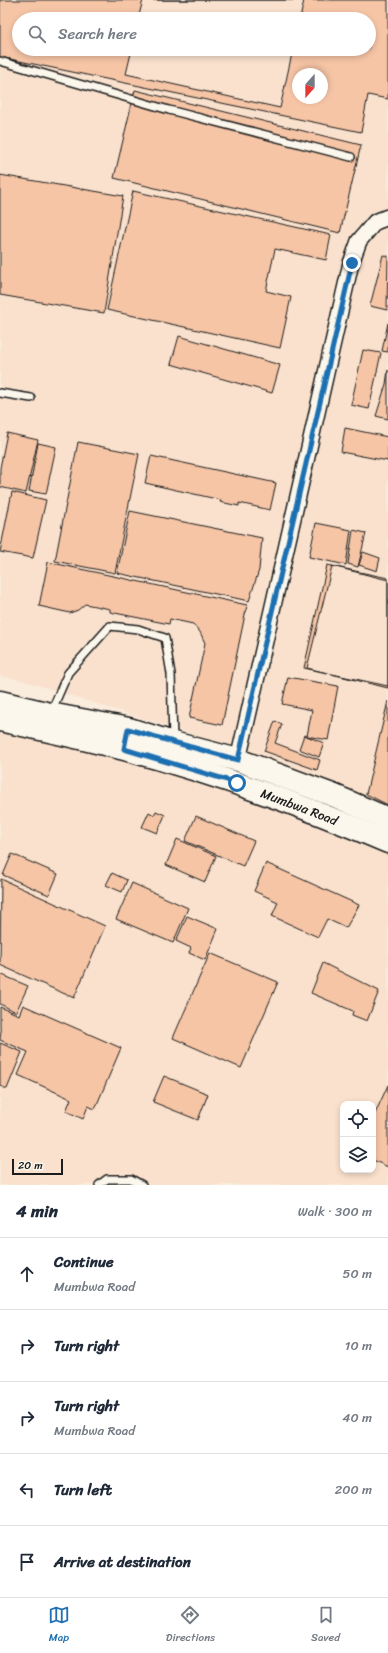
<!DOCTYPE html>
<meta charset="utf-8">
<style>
body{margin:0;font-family:Sriracha,sans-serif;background:#f6f6f7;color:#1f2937}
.controls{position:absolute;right:12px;bottom:12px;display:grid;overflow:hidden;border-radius:8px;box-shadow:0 2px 6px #0003}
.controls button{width:36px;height:36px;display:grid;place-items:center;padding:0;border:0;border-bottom:1px solid #e0e1e3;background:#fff;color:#1f2937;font:20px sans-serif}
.compass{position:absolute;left:292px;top:68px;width:36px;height:36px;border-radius:50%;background:#fff;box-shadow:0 2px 6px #0003;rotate:201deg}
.scale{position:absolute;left:12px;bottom:10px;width:51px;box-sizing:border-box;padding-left:4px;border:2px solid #1c1c1c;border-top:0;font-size:11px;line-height:14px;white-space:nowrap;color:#1c1c1c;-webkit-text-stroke:3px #fbf7ec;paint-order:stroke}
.stop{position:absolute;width:12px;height:12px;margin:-9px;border:3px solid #1f6fb2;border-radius:50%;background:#fff}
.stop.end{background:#1f6fb2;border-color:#fff;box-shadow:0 1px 4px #0008}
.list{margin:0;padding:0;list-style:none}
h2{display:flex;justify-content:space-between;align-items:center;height:52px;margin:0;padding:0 16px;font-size:17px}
h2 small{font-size:13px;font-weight:400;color:#747a83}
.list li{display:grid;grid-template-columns:26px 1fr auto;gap:12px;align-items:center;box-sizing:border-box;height:72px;padding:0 16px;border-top:1px solid #e0e1e3}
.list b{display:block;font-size:15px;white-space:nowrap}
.list p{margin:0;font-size:13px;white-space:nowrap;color:#747a83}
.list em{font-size:13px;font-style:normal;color:#747a83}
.icon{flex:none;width:22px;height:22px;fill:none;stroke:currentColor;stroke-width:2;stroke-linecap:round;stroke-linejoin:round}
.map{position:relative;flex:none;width:388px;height:1185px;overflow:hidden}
.search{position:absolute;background:#fff;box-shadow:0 2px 6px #0003;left:12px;right:12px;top:12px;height:44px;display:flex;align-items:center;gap:10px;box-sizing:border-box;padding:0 14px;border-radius:22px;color:#747a83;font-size:15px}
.sheet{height:412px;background:#fff}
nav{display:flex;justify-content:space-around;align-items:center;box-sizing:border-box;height:56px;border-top:1px solid #e0e1e3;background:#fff;font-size:11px;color:#747a83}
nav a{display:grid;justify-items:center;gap:2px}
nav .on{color:#1f6fb2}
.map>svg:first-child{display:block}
.built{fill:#f9e1cd;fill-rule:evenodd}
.building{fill:#f6c5a6;stroke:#1c1c1c;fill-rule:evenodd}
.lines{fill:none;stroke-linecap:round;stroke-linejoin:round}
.service-casing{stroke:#1c1c1c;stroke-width:10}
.minor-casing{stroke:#1c1c1c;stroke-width:18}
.primary-casing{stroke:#1c1c1c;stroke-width:25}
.service{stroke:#fbf7ec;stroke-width:7}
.minor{stroke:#fbf7ec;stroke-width:15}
.primary{stroke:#fbf7ec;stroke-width:22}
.route{stroke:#1f6fb2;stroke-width:5}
.labels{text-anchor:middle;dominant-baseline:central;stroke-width:3.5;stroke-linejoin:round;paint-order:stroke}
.street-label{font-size:13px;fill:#1c1c1c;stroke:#fbf7ec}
</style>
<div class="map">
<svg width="388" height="1185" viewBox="0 0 388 1185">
<rect width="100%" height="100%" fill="#faedde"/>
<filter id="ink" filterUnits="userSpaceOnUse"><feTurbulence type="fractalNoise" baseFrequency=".025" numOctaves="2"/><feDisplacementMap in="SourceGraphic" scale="8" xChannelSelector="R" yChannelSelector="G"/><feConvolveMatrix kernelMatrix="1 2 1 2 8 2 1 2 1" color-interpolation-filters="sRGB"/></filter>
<g filter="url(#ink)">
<!-- built -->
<path class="built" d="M0,0H388V812L259,756L25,681L0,676ZM19,19H369V49H19ZM298,74H322V98H298Z
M0,702L173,742L388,824V1185H0ZM343,1104H373V1170H343Z"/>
<!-- building -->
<path class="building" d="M0,0H388V99L368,95L361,132L0,57ZM19,19H369V49H19ZM298,74H322V98H298Z
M143,0H304L300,19H138Z
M132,49H293L280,108L126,74Z
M135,90L361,145L340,233L114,178Z
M0,175L123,196L104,313L0,295Z
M133,191L331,235L326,260L275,249L266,291L291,297L280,348L107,310Z
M383,255L388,256L387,310L370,306Z
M388,323V352L382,351Z
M179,336L280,365L272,393L171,364Z
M363,350L381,353L369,409L351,405Z
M388,370V419L376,416L386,384Z
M345,428L388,437V461L341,452Z
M7,433L38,440L26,493L0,487V468Z
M78,442L139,454L115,573L55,561Z
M38,443L56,447L46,494L29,491Z
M151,456L276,483L270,510L239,503V506L220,502L221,500L145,483Z
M12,492L46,500L33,558L0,552Z
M130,511L262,538L259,570L249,601L117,573Z
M316,523L351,530L346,565L309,557Z
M353,530L366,533L358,567L348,564Z
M363,552L380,558L377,571L359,565Z
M48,562L247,605L222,725L189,718L205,643L200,632L193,624L170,619L169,624L110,612V609L85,604L78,610L70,613L39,606Z
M327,565L388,578V686L304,668Z
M332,566L388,580V688L307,668Z
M288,677L338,686L328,740L307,736L312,710L282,704Z
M388,701V805L366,794Z
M275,721L282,724L275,743L320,760L317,770L264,751Z
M304,735L324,743L319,757L299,749Z
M156,811L165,815L157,833L142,827L149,812L154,815Z
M196,816L254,841L243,866L185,841Z
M177,839L216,856L205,882L166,865Z
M12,854L58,874L49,895L3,875Z
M266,863L359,905L346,928L327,919L318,937L272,916L278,902L254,891Z
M112,873L127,880L122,892L106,885Z
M1,879L105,926L74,998L0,965Z
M132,883L188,908L173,943L116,919Z
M187,916L218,929L205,960L189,953L191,948L176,941Z
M210,953L278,982L241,1068L173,1038Z
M323,963L379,991L367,1021L352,1015L353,1011L311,993Z
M0,974L28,986L16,1012L0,1004Z
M23,1005L121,1048L95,1109L88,1106L83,1119L66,1111L71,1099L18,1075L28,1052L0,1040L1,1030L0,1029V1007L19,1015Z
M0,1043L22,1052L7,1089L0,1086Z
M164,1076L208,1094L198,1120L153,1102Z
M388,1085V1167L373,1160V1118Z"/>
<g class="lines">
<defs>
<path id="service" d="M0,61L169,110L351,157
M0,393L31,398
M51,712L68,673L110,626L138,629L165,638L171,674L173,739
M99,1185L107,1179H131L142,1185"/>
<path id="minor" d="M238,760L351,263L359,241L375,222L388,217"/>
<g id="primary">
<path d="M0,702L50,714L129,729L173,743L238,760L335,796L388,819"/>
<path id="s1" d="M0,720C41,729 83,738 124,749C214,773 302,805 388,842"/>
</g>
</defs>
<!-- service casing -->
<use href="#service" class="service-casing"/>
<!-- minor casing -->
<use href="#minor" class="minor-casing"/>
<!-- primary casing -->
<use href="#primary" class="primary-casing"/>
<!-- service -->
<use href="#service" class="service"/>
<!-- minor -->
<use href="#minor" class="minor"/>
<!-- primary -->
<use href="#primary" class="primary"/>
</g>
</g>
<g class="lines" filter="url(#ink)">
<!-- route -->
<path class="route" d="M237,783L124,749L128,729L173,742L238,760L352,263"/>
</g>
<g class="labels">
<!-- street labels -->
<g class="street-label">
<text stroke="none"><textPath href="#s1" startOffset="312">Mumbwa Road</textPath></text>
</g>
</g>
</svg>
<div class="controls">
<button><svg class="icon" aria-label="locate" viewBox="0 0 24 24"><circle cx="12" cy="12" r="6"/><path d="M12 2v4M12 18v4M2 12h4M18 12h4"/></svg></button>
<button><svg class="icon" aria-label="layers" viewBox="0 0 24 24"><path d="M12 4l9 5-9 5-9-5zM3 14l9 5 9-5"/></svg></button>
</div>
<svg class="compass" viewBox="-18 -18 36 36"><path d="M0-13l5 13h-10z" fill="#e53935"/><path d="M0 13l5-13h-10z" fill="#747a83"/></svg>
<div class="scale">20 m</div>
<div class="stop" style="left:237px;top:783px"></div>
<div class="stop end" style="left:352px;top:263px"></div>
<div class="search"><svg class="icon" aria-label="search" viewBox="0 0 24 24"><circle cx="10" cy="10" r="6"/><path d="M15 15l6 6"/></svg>Search here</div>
</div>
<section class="sheet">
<h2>4 min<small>Walk · 300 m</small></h2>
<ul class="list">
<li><svg class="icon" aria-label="ahead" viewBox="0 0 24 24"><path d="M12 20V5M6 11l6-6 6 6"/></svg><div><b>Continue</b><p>Mumbwa Road</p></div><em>50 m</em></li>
<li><svg class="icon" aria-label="right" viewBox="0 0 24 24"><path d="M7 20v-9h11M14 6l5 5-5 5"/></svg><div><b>Turn right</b></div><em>10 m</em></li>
<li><svg class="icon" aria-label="right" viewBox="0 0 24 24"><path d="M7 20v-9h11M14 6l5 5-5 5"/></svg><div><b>Turn right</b><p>Mumbwa Road</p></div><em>40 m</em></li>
<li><svg class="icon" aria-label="left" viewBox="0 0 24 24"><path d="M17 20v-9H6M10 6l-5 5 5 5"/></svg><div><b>Turn left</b></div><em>200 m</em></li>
<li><svg class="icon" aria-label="arrive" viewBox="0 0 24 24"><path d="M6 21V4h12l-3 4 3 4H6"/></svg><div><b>Arrive at destination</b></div></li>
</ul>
</section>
<nav>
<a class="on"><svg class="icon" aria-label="map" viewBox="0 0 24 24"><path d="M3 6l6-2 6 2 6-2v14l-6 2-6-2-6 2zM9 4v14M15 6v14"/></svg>Map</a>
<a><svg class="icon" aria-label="directions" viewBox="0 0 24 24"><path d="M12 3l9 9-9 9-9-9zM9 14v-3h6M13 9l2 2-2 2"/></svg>Directions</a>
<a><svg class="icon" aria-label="saved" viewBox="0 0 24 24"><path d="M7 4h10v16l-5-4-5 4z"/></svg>Saved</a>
</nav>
